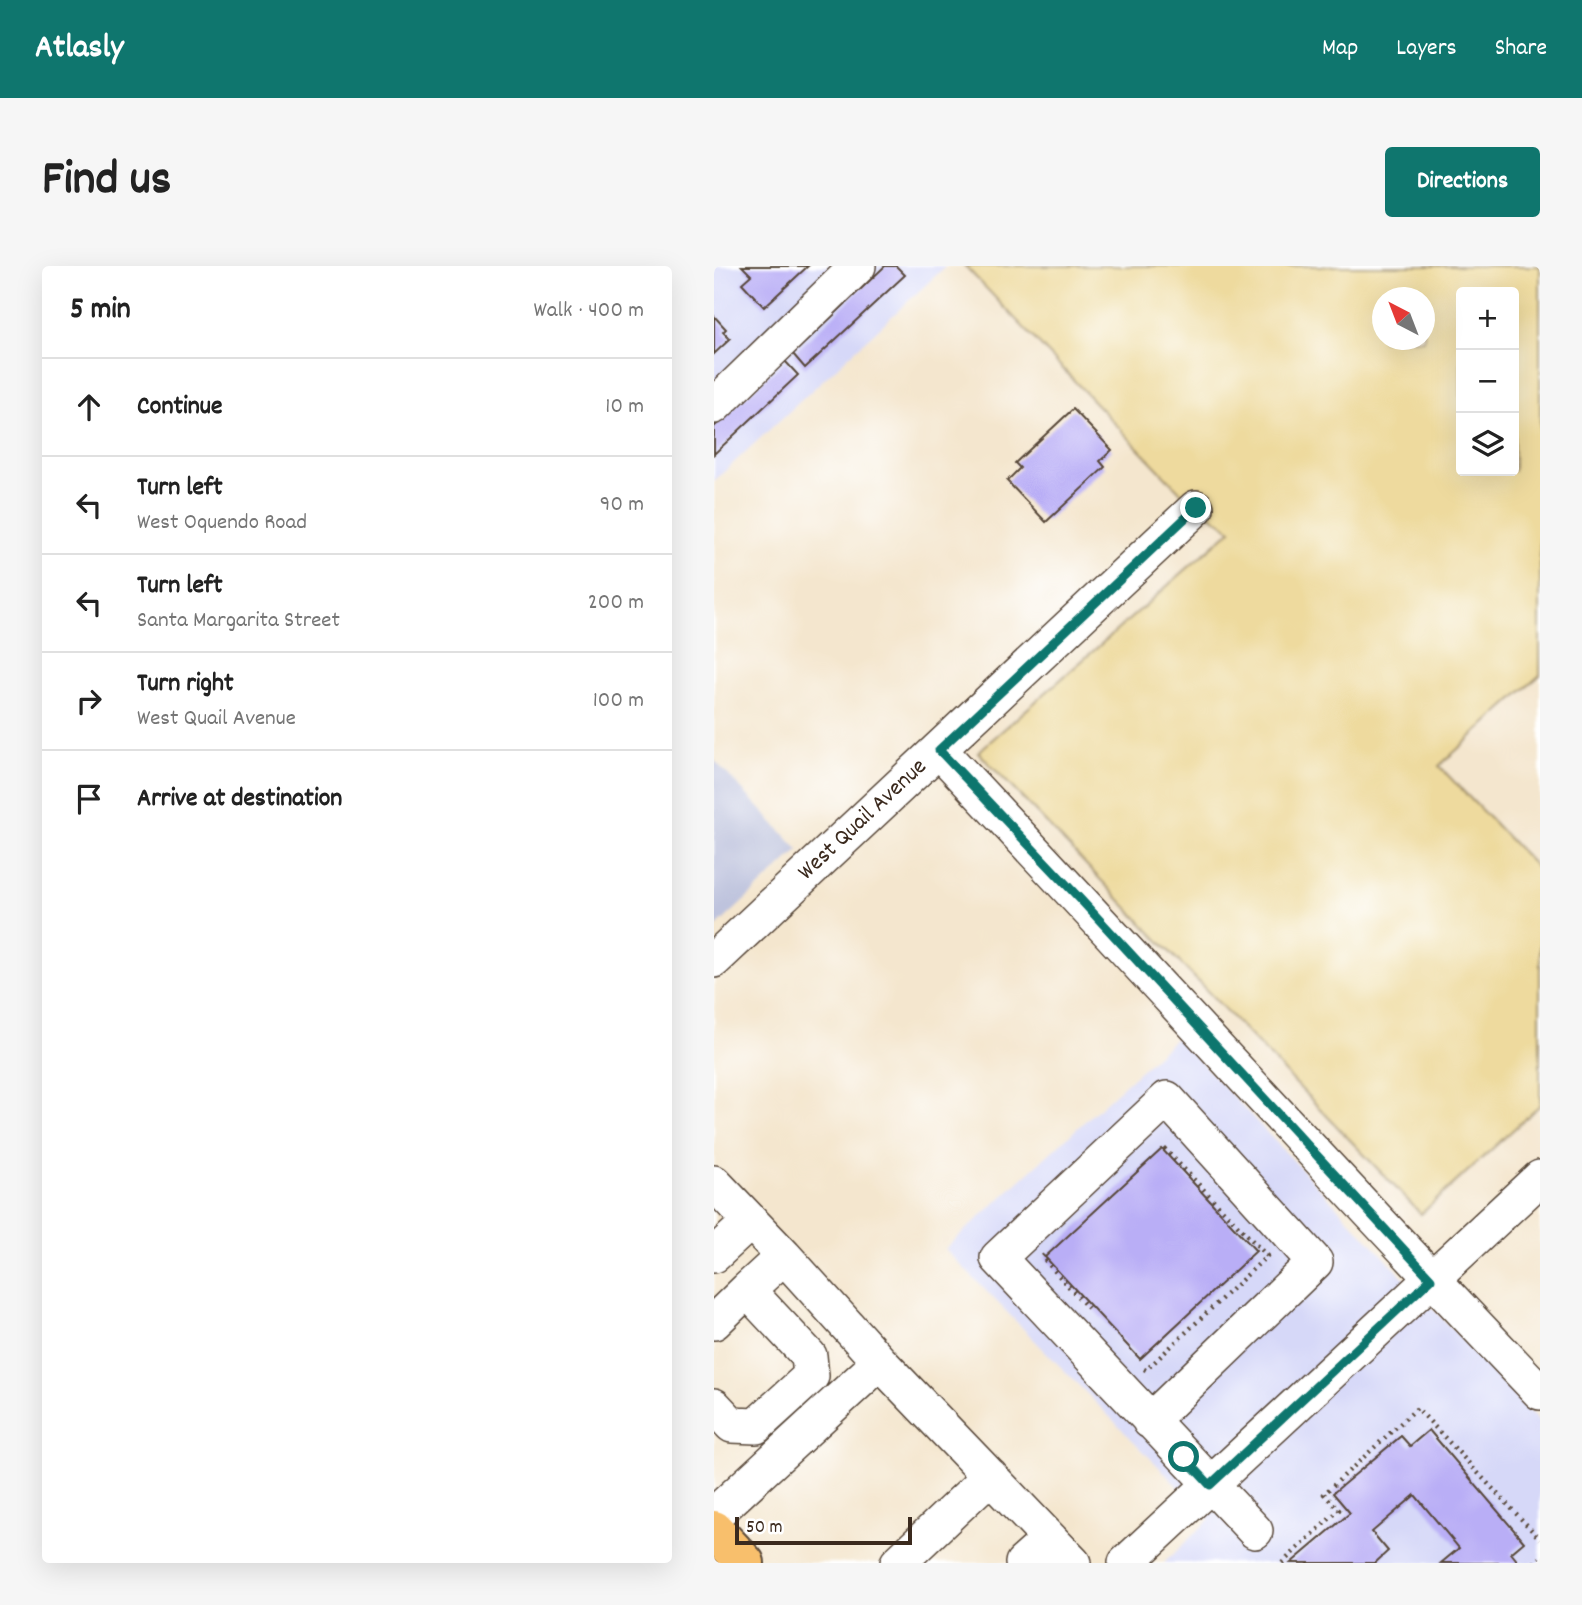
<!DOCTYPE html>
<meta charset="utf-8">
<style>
body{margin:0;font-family:Dekko,sans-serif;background:#f6f6f6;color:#222}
.controls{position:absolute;right:21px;top:21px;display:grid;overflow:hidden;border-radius:7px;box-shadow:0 7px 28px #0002}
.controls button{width:63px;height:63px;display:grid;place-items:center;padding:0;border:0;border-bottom:2px solid #e0e0e0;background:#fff;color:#222;font:35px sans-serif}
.compass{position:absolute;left:658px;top:21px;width:63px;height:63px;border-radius:50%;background:#fff;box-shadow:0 7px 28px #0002;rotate:318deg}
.scale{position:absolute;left:21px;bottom:18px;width:177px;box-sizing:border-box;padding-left:7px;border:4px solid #3b2a1e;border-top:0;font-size:19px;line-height:24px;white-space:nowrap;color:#3b2a1e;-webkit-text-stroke:5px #fff;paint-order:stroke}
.stop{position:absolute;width:21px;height:21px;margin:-16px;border:5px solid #0f766e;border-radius:50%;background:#fff}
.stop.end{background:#0f766e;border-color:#fff;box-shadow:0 2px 7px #0008}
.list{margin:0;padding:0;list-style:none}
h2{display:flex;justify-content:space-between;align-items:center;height:91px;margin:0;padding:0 28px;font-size:30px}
h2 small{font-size:23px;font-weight:400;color:#767676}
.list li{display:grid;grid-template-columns:46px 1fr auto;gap:21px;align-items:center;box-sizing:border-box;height:98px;padding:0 28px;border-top:2px solid #e0e0e0}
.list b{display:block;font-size:26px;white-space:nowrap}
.list p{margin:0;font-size:23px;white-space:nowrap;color:#767676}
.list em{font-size:23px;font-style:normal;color:#767676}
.icon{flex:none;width:38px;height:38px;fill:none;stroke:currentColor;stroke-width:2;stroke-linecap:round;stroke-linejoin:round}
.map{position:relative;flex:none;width:826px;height:1297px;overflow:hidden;border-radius:7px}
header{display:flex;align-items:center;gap:42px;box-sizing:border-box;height:98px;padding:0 35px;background:#0f766e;color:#fff}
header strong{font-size:33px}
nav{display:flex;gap:38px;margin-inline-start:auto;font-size:24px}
.intro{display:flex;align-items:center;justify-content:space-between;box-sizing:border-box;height:168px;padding:0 42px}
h1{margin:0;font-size:49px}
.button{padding:18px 32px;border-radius:7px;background:#0f766e;color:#fff;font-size:24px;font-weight:700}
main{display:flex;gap:42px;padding:0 42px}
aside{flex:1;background:#fff;border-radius:7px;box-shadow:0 7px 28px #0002}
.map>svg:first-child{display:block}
.built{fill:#d6d8f8}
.industrial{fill:#bec3dd}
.sand{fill:#eeda9e;stroke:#94825e;stroke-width:2;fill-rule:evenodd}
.building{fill:#b9aef6}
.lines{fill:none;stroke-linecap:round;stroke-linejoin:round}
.minor-casing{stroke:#574638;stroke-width:38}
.major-casing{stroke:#574638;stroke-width:42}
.path{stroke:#574638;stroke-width:4.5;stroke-dasharray:2 5;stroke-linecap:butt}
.minor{stroke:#fff;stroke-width:35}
.major{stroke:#f8bf6c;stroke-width:38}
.route{stroke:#0f766e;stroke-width:9}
.labels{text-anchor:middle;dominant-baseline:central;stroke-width:5;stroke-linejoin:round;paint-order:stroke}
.street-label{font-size:24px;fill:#3b2a1e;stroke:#fff}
</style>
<header>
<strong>Atlasly</strong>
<nav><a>Map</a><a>Layers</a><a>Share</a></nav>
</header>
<div class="intro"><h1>Find us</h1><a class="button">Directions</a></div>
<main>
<aside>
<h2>5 min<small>Walk · 400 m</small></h2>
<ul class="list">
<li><svg class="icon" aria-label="ahead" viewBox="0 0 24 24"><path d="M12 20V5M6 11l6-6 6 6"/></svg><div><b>Continue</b></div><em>10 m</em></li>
<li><svg class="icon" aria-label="left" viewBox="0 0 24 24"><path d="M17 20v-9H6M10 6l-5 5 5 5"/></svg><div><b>Turn left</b><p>West Oquendo Road</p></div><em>90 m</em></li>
<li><svg class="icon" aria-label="left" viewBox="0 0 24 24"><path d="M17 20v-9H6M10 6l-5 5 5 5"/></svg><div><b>Turn left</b><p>Santa Margarita Street</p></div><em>200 m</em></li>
<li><svg class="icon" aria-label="right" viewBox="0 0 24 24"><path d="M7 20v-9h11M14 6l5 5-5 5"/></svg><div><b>Turn right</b><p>West Quail Avenue</p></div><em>100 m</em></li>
<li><svg class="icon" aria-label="arrive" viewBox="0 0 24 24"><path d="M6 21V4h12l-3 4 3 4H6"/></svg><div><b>Arrive at destination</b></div></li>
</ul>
</aside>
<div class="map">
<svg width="826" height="1297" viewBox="0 0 826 1297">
<rect width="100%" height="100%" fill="#fff"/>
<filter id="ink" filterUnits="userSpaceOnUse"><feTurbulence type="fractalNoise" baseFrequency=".0143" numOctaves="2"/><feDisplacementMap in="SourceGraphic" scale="14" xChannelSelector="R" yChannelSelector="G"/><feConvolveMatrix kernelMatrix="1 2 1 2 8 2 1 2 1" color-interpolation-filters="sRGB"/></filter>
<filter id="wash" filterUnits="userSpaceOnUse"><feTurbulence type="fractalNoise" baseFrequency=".00686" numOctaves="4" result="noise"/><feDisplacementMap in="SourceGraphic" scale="28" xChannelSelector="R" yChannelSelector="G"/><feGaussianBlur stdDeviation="1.57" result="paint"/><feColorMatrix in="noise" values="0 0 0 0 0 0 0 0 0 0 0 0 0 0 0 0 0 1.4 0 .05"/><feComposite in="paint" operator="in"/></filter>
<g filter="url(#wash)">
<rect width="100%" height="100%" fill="#f4e6ce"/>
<!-- built -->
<path class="built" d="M0,0H232L0,215Z
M463,771L826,1156V1297H450L496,1253L231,983Z"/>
<!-- industrial -->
<path class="industrial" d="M0,494L85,584L0,663Z"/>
<!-- sand -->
<path class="sand" d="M251,0H826V409L725,500L826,605V839L707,948L264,486L517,264L468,228ZM747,26H800V205H747ZM668,32H710V74H668Z"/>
<g id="blocks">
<!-- building -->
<path class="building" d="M28,0H94L50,41L28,17L37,9Z
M171,0H182L191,9L91,102L79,88Z
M0,50L12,63L9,66L16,73L0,88Z
M71,95L84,109L0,188V161Z
M359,143L398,184L386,195L391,201L332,256L293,215L306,202L301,197Z
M448,883L542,985L426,1093L331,991Z
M715,1164L810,1276L797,1287L805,1297H727L745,1282L701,1229L658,1266L674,1285L661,1297H577L636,1247L619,1227L687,1170L696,1180Z"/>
</g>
</g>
<g filter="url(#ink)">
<use href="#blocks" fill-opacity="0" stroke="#574638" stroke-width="2"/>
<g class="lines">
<defs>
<path id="minor" d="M0,140L144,0
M225,484C426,697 623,915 826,1126
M0,694L482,242
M0,917L70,990L166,1096L359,1297
M0,989L37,955
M0,1056L33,1024
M0,1140L18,1159L42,1160L97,1110L95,1090L33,1024L70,990
M436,1155L601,996L453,833L284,992L541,1265
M0,1249L166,1096
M184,1297L276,1210
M309,1297L336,1273
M412,1297L826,912"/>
<path id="major" d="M0,1264L31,1297"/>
</defs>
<!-- minor casing -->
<use href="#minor" class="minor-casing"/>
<!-- major casing -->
<use href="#major" class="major-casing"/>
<!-- path -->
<path class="path" d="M330,989L328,991L374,1042
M430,1103L432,1104L553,990L448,880
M568,1297L625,1244L610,1228L703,1142L826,1273
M820,1297L826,1292"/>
<!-- minor -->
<use href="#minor" class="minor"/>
<!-- major -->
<use href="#major" class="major"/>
</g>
</g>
<g class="lines" filter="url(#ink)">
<!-- route -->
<path class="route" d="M470,1191L496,1219L717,1013L367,634L225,484L482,242"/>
</g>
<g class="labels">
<!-- street labels -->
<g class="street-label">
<text transform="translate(149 554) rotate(-43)">West Quail Avenue</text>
</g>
</g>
</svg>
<div class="controls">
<button>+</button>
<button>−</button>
<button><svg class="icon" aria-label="layers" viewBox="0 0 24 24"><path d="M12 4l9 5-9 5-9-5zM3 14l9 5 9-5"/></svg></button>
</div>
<svg class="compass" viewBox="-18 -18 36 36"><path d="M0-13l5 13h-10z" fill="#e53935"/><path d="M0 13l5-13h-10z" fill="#767676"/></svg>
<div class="scale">50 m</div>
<div class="stop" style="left:470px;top:1191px"></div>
<div class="stop end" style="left:482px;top:242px"></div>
</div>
</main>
